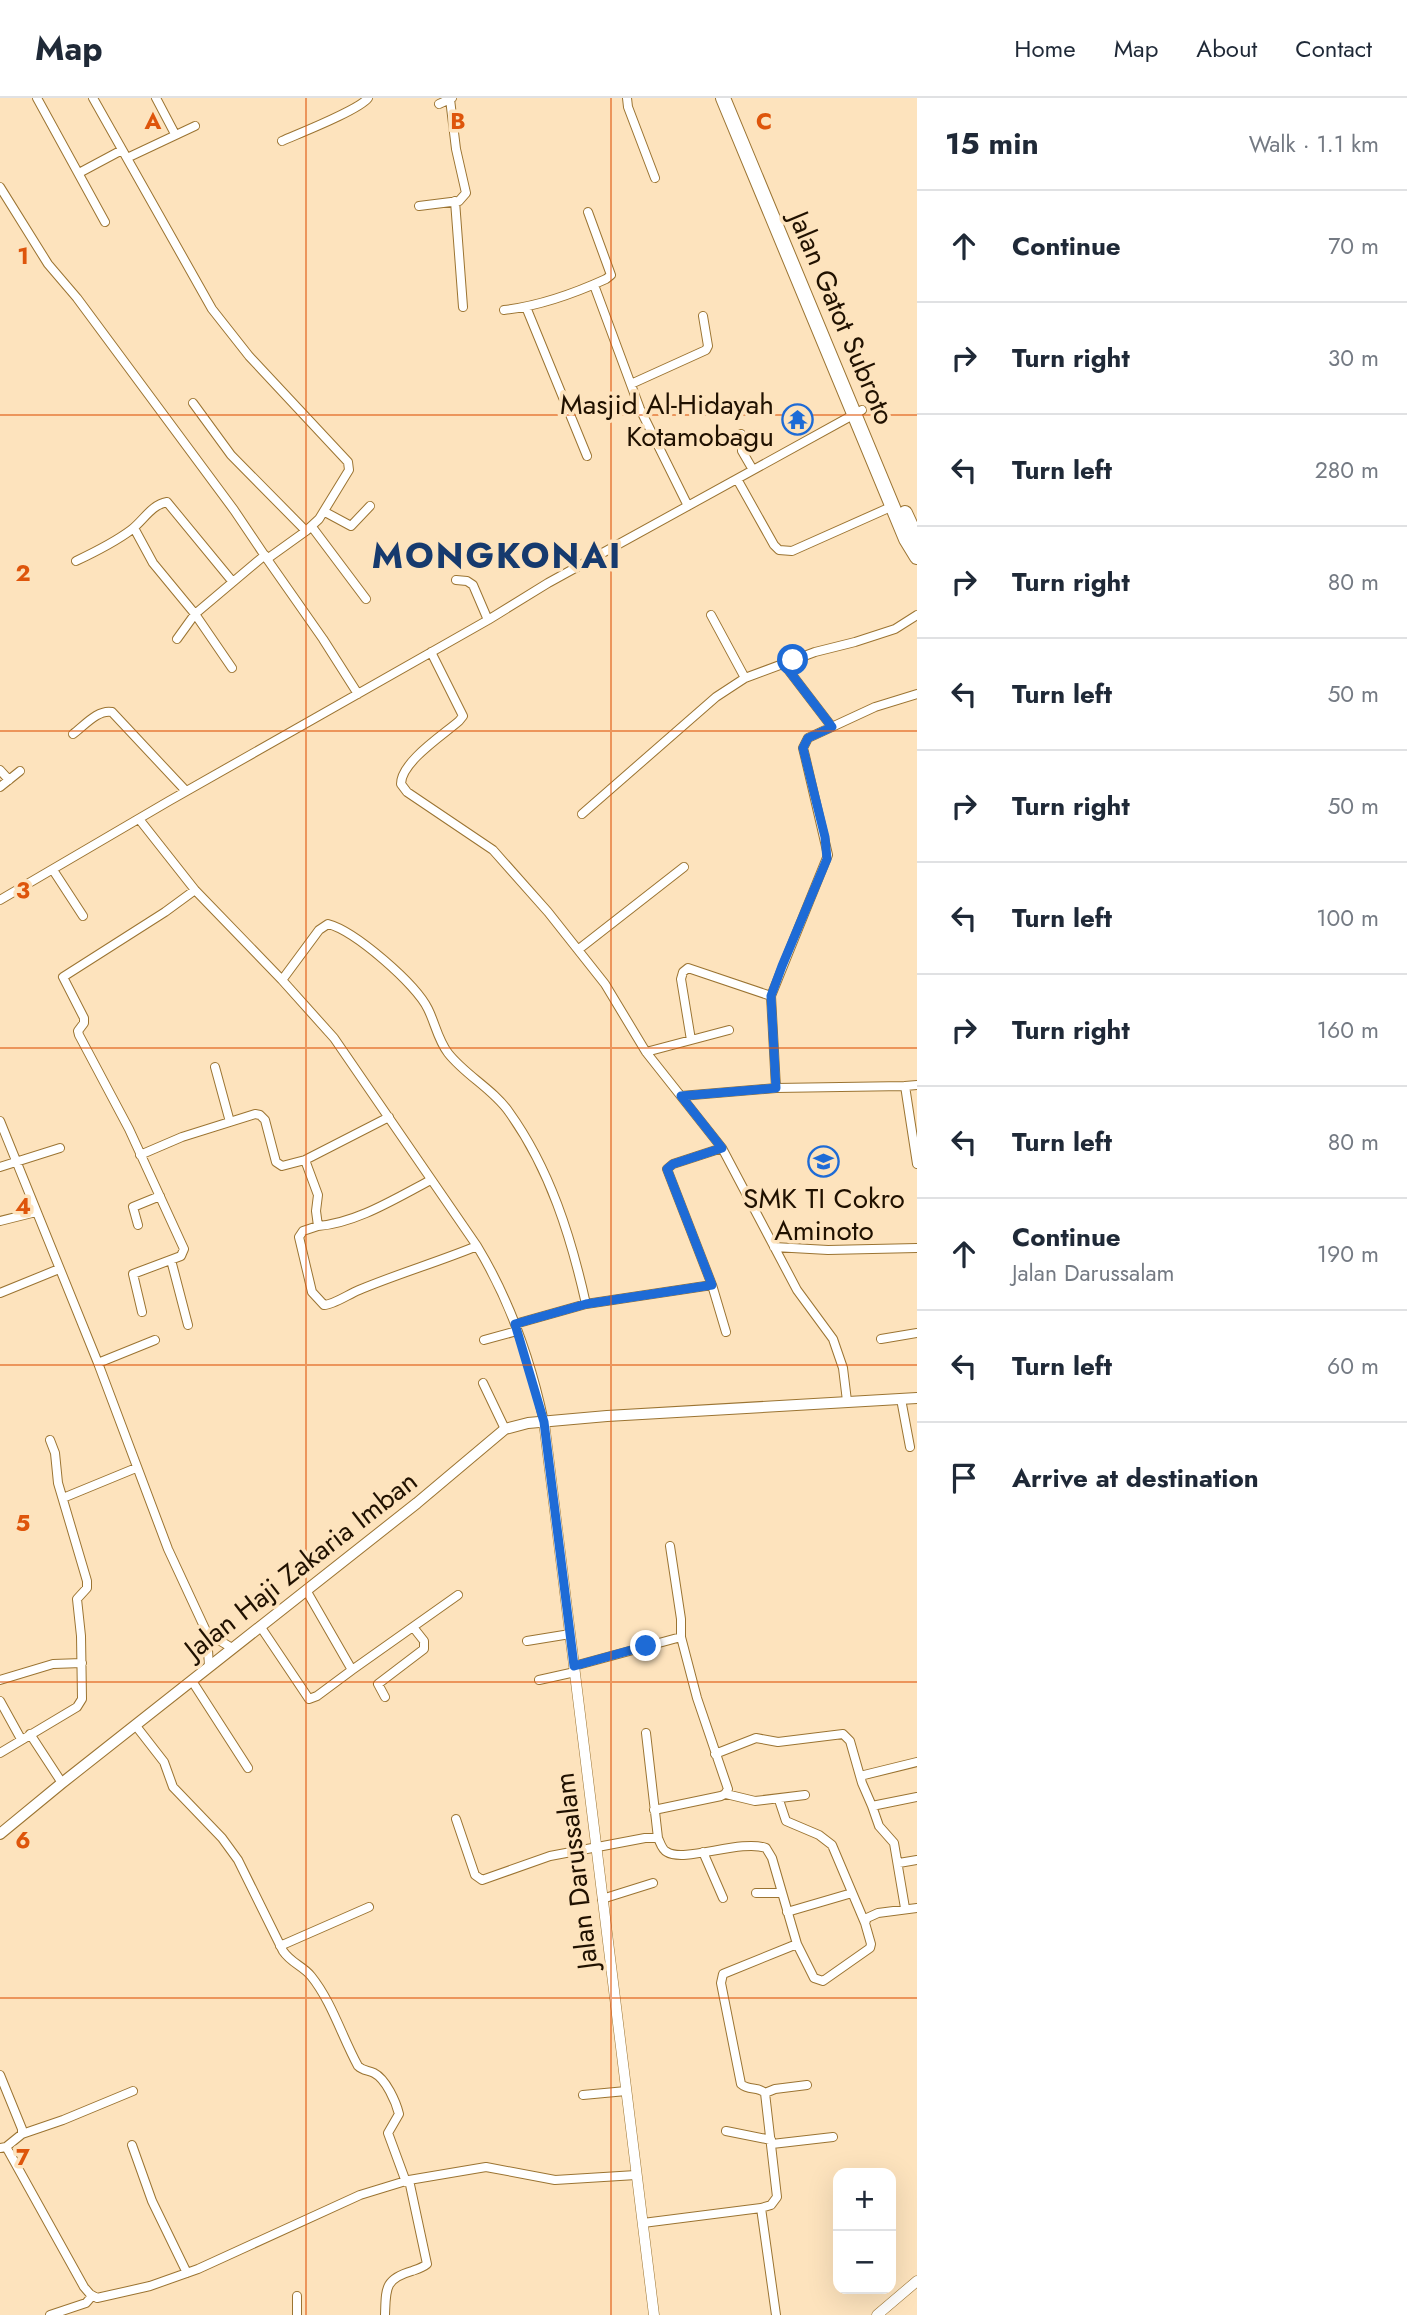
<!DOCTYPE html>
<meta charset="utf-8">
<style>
body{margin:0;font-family:Jost,sans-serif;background:#f2f2f3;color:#1f2937}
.controls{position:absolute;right:21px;bottom:21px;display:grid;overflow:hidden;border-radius:14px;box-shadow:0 7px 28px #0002}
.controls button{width:63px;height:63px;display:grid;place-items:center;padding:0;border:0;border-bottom:2px solid #e0e1e3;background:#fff;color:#1f2937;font:35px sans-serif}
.stop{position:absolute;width:21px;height:21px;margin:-16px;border:5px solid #1e6bd6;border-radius:50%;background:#fff}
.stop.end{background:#1e6bd6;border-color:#fff;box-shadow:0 2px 7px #0008}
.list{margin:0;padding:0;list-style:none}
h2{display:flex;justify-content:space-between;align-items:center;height:91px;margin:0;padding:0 28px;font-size:30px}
h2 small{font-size:23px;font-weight:400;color:#747a83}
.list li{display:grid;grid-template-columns:46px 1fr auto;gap:21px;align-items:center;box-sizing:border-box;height:112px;padding:0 28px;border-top:2px solid #e0e1e3}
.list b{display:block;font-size:26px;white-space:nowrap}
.list p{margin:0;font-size:23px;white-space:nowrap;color:#747a83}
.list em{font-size:23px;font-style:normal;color:#747a83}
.icon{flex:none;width:38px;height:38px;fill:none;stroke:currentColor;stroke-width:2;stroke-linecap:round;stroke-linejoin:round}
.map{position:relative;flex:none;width:917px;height:2217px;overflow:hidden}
header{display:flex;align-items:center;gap:42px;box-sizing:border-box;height:98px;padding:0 35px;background:#fff;border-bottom:2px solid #e0e1e3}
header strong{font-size:33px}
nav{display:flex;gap:38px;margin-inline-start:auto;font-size:24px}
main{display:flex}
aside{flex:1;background:#fff}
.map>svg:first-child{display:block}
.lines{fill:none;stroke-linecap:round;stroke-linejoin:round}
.minor-casing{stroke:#9b7432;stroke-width:10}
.tertiary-casing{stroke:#9b7432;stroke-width:11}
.secondary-casing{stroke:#9b7432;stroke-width:12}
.trunk-casing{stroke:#9b7432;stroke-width:16}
.minor{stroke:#fff;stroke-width:8}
.tertiary{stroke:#fff;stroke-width:10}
.secondary{stroke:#fff;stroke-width:10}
.trunk{stroke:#fff;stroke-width:14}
.route{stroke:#1e6bd6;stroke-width:9}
.grid{fill:none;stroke:#de550b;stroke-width:2;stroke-opacity:0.55}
.labels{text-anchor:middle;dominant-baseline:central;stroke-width:7;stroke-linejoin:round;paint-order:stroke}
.street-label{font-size:28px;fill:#201100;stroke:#fde3bd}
.poi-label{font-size:28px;fill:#201100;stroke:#fde3bd;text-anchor:end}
.district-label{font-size:35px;font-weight:bold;letter-spacing:2px;fill:#163a6e;stroke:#fde3bd}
.grid-label{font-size:23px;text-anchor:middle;font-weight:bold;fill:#de550b;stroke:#fde3bd;stroke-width:7;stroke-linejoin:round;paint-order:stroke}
</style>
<header>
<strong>Map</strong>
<nav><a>Home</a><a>Map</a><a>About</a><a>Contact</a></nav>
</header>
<main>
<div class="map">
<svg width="917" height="2217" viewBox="0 0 917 2217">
<rect width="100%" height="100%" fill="#fde3bd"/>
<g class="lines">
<defs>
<path id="minor" d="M37,0L105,124
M93,0L212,211L249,258L348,364L349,372L319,421L306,433L267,461L323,541L358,596
M156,0L175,36
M627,0L628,9L655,80
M439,6L452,0
M282,43C300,35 359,12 368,0
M127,60L195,28
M79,75L122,52
M0,89L48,166L77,200L234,412L267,461
M455,103L463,209
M419,108L459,103L466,95L456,51L450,1
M594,187L640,311L688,408
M526,209L587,358
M504,212C540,208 573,196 606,181L611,177L588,114
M631,286L706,252L708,248L703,218
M193,305L231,357L306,433
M741,336L742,353L753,372
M737,381L774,447L779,452L792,453L893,408
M325,414L351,428L370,408
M312,429L366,501
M134,430L153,465L195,516L232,570
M76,463C95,454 115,444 131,432C144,422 151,407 167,404L232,483
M456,482L467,483L473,487L488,522
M711,517L745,580
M177,541L195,516L265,457
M431,554L463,618L459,623C443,637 401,664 401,686L407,694L493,752L548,814L605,886L646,954L722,1050L797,1192L833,1241L843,1270L847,1303
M783,565L832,629
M73,636C84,628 98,611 112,614L186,693
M0,672L9,682
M0,689L20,673
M582,716L716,599L745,580L815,554L855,544L895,531L917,517
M139,721L195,792L282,882L334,940L477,1148C509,1201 531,1263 544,1324
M53,772L83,818
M0,802L169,703L488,522L548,485L862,312
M579,851L684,769
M282,882L319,832L328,826C355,833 416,886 428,911C435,925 438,942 448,955C465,977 493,991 509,1014C550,1071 571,1139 586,1206L515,1226
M691,942L681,881L683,874L688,870L771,898
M646,954L729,932
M215,969L230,1024
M917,987L905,988L917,1066
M776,990L771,898L828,757L805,658L803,650L808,640L875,609L917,596
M681,998L776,990L905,988
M0,1023L98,1265L168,1451L207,1535L209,1569
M722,1050L673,1066L667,1071L712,1187L726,1234
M140,1057L182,1039L255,1016L260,1017L265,1022L276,1064L282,1068L305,1062L389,1019
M305,1062L318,1097L316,1113L318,1128L303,1133L299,1139L312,1194L324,1207C333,1207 349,1196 359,1192C397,1176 438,1164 477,1148
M0,1069L60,1050
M0,1123L36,1114
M138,1127L133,1109L160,1098
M318,1128C357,1125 396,1100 431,1082
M774,1149L828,1152L917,1150
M171,1162L188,1227
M0,1195L59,1171
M586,1206L712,1187
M142,1214L133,1176L181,1158L184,1151L129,1031L79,937L78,933L84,925V920L63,879L165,814L195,792
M881,1241L917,1235
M484,1242L517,1233
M98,1265L155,1242
M483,1285L505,1331
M901,1301L910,1349
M63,1400L136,1370
M670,1448L681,1521V1539
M306,1492L352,1572L458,1497
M260,1528L309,1601L317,1598L352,1572
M207,1535L232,1550
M527,1543L570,1536
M574,1568L681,1539L697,1600L728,1691L725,1696L721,1698L654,1712
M0,1582L53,1566L82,1565
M539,1582L575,1574
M192,1583L248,1670
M385,1599L378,1586L424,1551V1543L413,1529
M0,1603L21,1641
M136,1628L164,1664L173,1689L222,1740L238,1762L283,1853C291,1865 303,1868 311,1878C332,1904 342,1939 358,1968C363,1973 368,1972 374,1975C386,1981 396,2004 399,2016L388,2035L406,2084
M646,1635L658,1740
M30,1636L62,1685
M0,1655L77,1609L82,1601L81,1538L77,1501L87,1490V1483L58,1385L55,1355L50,1342
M715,1656L756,1640L778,1644L843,1636L850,1643L862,1685L872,1708
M860,1678L917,1664
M726,1696L755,1703L805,1697
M779,1702L786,1723L819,1737L832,1747L865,1825
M456,1721L475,1777L482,1782L550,1758L645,1740H658C660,1744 662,1752 667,1754C684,1765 741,1741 766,1750L772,1760L797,1846L723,1876L721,1885L741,1986C749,1993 758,1988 765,1995L777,2099L771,2107L761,2110
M703,1754L723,1800
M899,1765L917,1762
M756,1795H782
M602,1801L653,1785
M905,1810L894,1745L879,1728L872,1708L917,1699
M787,1814L852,1795
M797,1846L814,1880L823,1883L870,1850L871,1846L865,1825L867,1820L878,1815L917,1810
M280,1848L369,1809
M0,1977L22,2031V2036L6,2049
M765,1995L775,1991L807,1987
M583,1997L626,1993
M726,2033L771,2042
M22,2036L63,2022L133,1993
M772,2046L833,2039
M132,2047L152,2103L187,2175
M0,2050L6,2049L9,2054L84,2189L90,2196L97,2200L150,2188L198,2171L360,2097L409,2082L486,2069L555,2082L636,2077
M643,2125L761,2110L776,2217
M297,2198V2217
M50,2217L86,2205L92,2198
M385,2217C386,2191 384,2181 412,2173C418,2171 422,2170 427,2166L409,2082"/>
<path id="tertiary" d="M544,1324L654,2217
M877,2217L917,2183"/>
<path id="secondary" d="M0,1736L62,1685L417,1405L505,1331L528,1325L607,1318L917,1300"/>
<path id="trunk" d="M723,0L906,441L917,459
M905,415L917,441"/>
</defs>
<!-- minor casing -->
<use href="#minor" class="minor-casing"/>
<!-- tertiary casing -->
<use href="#tertiary" class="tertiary-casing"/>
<!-- secondary casing -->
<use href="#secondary" class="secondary-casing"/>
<!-- trunk casing -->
<use href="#trunk" class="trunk-casing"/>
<!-- minor -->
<use href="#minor" class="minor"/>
<!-- tertiary -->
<use href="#tertiary" class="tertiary"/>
<!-- secondary -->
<use href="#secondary" class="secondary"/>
<!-- trunk -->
<use href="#trunk" class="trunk"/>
</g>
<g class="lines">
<!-- route -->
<path class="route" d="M646,1548L574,1568L544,1324L515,1226L586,1206L712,1187L667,1071L673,1066L722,1050L681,998L776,990L771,898L782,868L827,761L825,739L803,650L808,640L832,629L783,565L793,562"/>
</g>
<!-- grid -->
<path class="grid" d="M306,0V2217M611,0V2217M0,317H917M0,633H917M0,950H917M0,1267H917M0,1584H917M0,1900H917"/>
<!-- icons -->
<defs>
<symbol id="temple-ring" viewBox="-11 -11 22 22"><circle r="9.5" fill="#fde3bd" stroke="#1e6bd6" stroke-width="1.5"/><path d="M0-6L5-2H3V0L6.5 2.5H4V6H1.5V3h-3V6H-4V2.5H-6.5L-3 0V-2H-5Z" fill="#1e6bd6"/></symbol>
<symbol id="school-ring" viewBox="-11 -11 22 22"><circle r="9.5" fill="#fde3bd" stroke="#1e6bd6" stroke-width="1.5"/><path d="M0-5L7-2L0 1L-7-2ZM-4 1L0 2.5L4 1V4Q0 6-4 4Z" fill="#1e6bd6"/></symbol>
</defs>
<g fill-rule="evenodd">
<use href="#temple-ring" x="780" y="304" width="35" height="35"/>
<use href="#school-ring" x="806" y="1046" width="35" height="35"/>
</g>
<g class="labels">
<!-- street labels -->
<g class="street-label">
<text transform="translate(842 220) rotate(67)">Jalan Gatot Subroto</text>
<text transform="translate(301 1467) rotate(-38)">Jalan Haji Zakaria Imban</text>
<text transform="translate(576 1773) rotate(-97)">Jalan Darussalam</text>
</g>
<!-- poi labels -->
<g class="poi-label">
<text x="774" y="306">Masjid Al-Hidayah<tspan x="774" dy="32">Kotamobagu</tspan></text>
<text x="824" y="1100" text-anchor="middle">SMK TI Cokro<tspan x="824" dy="32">Aminoto</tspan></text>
</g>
<!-- district labels -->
<g class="district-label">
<text x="497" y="458">MONGKONAI</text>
</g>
</g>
<g class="grid-label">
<text x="153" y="31">A</text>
<text x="458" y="31">B</text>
<text x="764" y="31">C</text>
<text x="23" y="166">1</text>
<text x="23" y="483">2</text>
<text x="23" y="800">3</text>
<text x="23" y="1116">4</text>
<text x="23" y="1433">5</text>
<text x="23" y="1750">6</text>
<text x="23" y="2067">7</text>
</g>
</svg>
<div class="controls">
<button>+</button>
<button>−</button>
</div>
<div class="stop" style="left:793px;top:562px"></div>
<div class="stop end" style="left:646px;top:1548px"></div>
</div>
<aside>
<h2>15 min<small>Walk · 1.1 km</small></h2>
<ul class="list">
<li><svg class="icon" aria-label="ahead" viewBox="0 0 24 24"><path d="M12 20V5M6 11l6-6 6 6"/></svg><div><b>Continue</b></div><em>70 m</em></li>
<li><svg class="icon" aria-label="right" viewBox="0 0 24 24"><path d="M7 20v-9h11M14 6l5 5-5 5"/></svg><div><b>Turn right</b></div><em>30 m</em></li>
<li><svg class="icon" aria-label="left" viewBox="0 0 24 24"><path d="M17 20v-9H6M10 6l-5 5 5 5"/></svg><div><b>Turn left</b></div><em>280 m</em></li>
<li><svg class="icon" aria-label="right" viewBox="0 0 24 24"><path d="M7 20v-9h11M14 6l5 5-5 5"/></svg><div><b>Turn right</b></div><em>80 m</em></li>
<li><svg class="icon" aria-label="left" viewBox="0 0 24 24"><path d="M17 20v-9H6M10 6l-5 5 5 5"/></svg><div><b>Turn left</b></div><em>50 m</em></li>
<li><svg class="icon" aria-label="right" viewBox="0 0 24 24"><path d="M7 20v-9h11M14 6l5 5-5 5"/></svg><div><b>Turn right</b></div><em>50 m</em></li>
<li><svg class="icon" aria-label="left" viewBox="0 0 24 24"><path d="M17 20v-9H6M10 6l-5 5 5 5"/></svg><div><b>Turn left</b></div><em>100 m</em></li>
<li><svg class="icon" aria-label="right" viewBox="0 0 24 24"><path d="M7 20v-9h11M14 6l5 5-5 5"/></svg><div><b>Turn right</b></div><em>160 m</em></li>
<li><svg class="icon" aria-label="left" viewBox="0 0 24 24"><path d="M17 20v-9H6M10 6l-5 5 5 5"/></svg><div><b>Turn left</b></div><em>80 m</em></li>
<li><svg class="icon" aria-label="ahead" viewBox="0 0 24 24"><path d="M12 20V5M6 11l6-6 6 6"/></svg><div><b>Continue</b><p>Jalan Darussalam</p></div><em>190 m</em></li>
<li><svg class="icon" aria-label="left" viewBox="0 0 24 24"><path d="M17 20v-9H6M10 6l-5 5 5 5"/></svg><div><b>Turn left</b></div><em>60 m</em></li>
<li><svg class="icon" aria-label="arrive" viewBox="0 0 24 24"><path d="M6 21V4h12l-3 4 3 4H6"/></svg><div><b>Arrive at destination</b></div></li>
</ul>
</aside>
</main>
